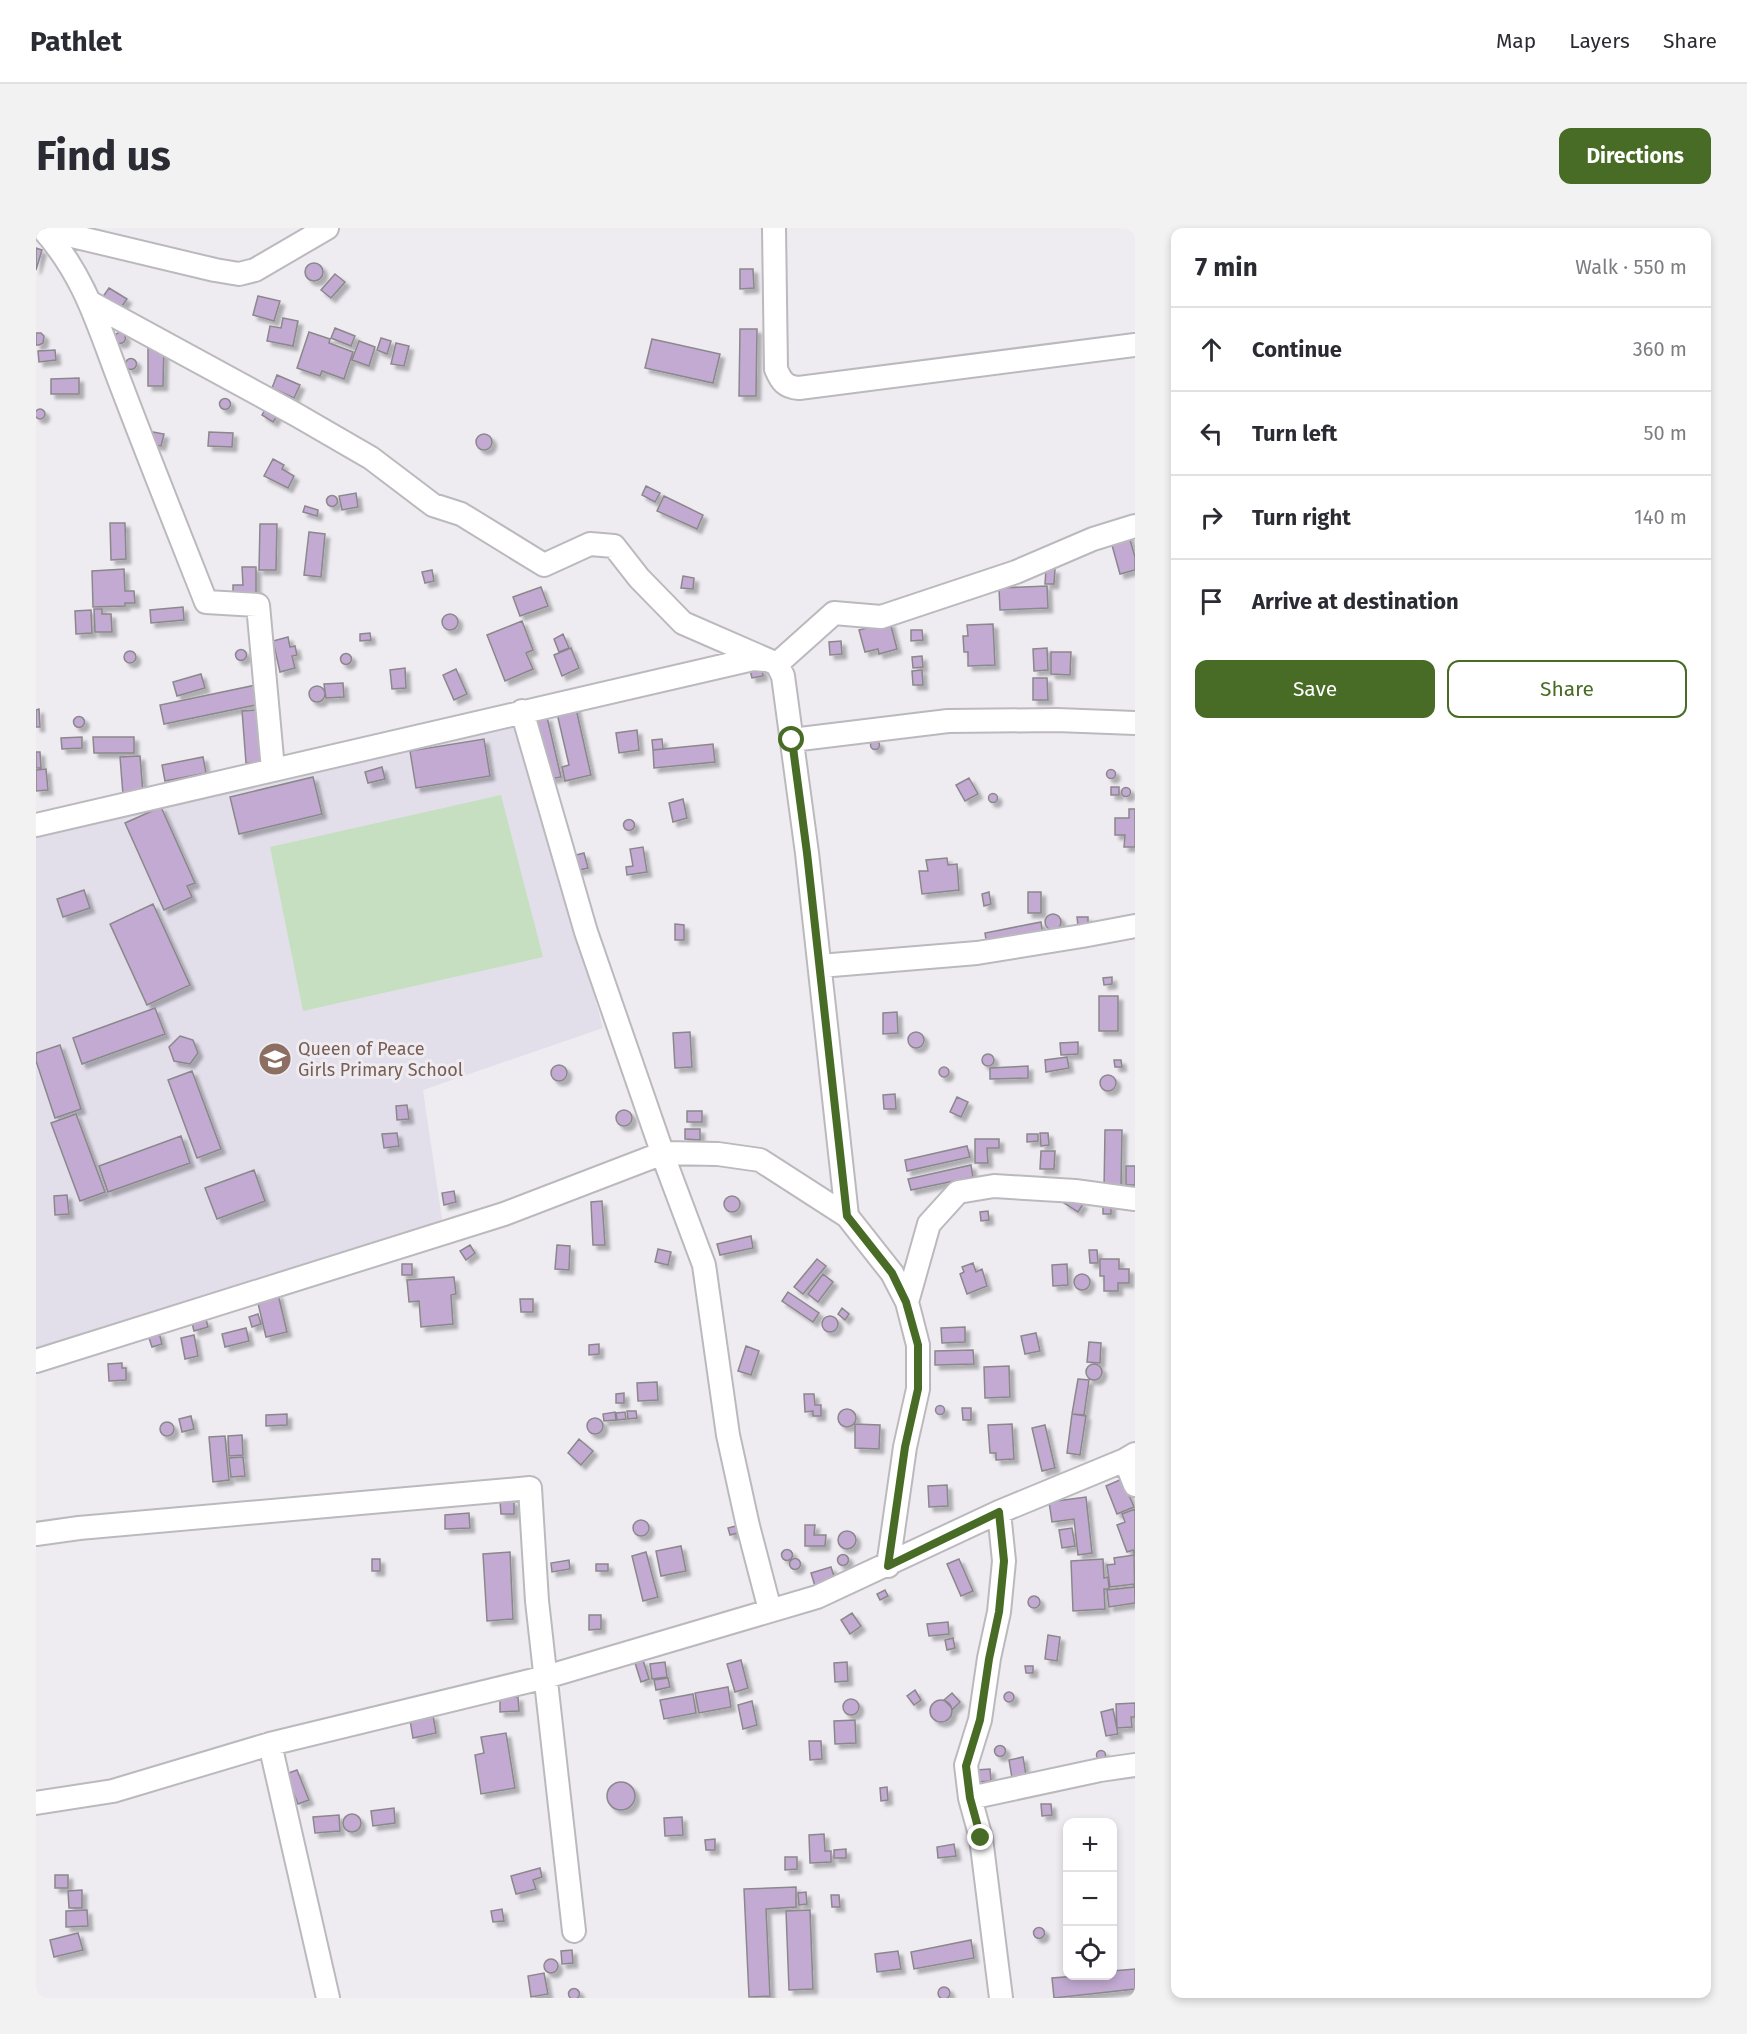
<!DOCTYPE html>
<meta charset="utf-8">
<style>
body{margin:0;font-family:"Fira Sans",sans-serif;background:#f2f2f3;color:#2b2b33}
.controls{position:absolute;right:18px;bottom:18px;display:grid;overflow:hidden;border-radius:12px;box-shadow:0 3px 9px #0003}
.controls button{width:54px;height:54px;display:grid;place-items:center;padding:0;border:0;border-bottom:2px solid #e1e1e2;background:#fff;color:#2b2b33;font:30px sans-serif}
.stop{position:absolute;width:18px;height:18px;margin:-14px;border:4px solid #486c25;border-radius:50%;background:#fff}
.stop.end{background:#486c25;border-color:#fff;box-shadow:0 2px 6px #0008}
.list{margin:0;padding:0;list-style:none}
h2{display:flex;justify-content:space-between;align-items:center;height:78px;margin:0;padding:0 24px;font-size:26px}
h2 small{font-size:20px;font-weight:400;color:#7c7c81}
.list li{display:grid;grid-template-columns:39px 1fr auto;gap:18px;align-items:center;box-sizing:border-box;height:84px;padding:0 24px;border-top:2px solid #e1e1e2}
.list b{display:block;font-size:22px;white-space:nowrap}
.list em{font-size:20px;font-style:normal;color:#7c7c81}
.actions{display:flex;gap:12px;padding:18px 24px}
.actions a{flex:1;padding:14px 0;border:2px solid #486c25;border-radius:12px;text-align:center;font-size:21px;color:#486c25}
.actions .main{background:#486c25;color:#fff}
.icon{flex:none;width:33px;height:33px;fill:none;stroke:currentColor;stroke-width:2;stroke-linecap:round;stroke-linejoin:round}
.map{position:relative;flex:none;width:1099px;height:1770px;overflow:hidden;border-radius:12px}
header{display:flex;align-items:center;gap:36px;box-sizing:border-box;height:84px;padding:0 30px;background:#fff;border-bottom:2px solid #e1e1e2}
header strong{font-size:28px}
nav{display:flex;gap:33px;margin-inline-start:auto;font-size:21px}
.intro{display:flex;align-items:center;justify-content:space-between;box-sizing:border-box;height:144px;padding:0 36px}
h1{margin:0;font-size:42px}
.button{padding:15px 27px;border-radius:12px;background:#486c25;color:#fff;font-size:21px;font-weight:700}
main{display:flex;gap:36px;padding:0 36px}
aside{flex:1;background:#fff;border-radius:12px;box-shadow:0 3px 9px #0003}
.map>svg:first-child{display:block}
.built{fill:#e2dfeb}
.green{fill:#c6dfc1}
.building{fill:#c2aad2;stroke:#8b888c;stroke-width:1.5;filter:url(#shadow)}
.lines{fill:none;stroke-linecap:round;stroke-linejoin:round}
.minor-casing{stroke:#bbb9be;stroke-width:26}
.minor{stroke:#fff;stroke-width:22}
.route{stroke:#486c25;stroke-width:8}
.labels{text-anchor:middle;dominant-baseline:central;stroke-width:6;stroke-linejoin:round;paint-order:stroke}
.education-label{font-size:18px;fill:#785e54;stroke:#eeecf1;text-anchor:start}
</style>
<header>
<strong>Pathlet</strong>
<nav><a>Map</a><a>Layers</a><a>Share</a></nav>
</header>
<div class="intro"><h1>Find us</h1><a class="button">Directions</a></div>
<main>
<div class="map">
<svg width="1099" height="1770" viewBox="0 0 1099 1770">
<defs>
<filter id="shadow"><feDropShadow dx="4.5" dy="4.5" stdDeviation="1.5" flood-color="#0004"/></filter>
</defs>
<rect width="100%" height="100%" fill="#eeecf1"/>
<!-- built -->
<path class="built" d="M484,494L567,800L387,862L407,998L0,1126V606Z"/>
<!-- green -->
<path class="green" d="M465,567L507,729L267,783L234,619Z"/>
<!-- building -->
<path class="building" d="M0,20L6,22L0,42Z
M269 44a9 9 0 1 1 18 0a9 9 0 1 1-18 0Z
M704,41H717L718,60L704,61Z
M299,46L309,54L295,70L285,62Z
M73,60L91,71L84,81L66,70Z
M222,68L244,73L238,93L217,87Z
M247,90L262,93L257,118L231,113L234,98L245,100Z
M299,100L319,108L315,118L295,110Z
M704,101H721L720,168H703Z
M273,104L294,111L293,115L317,124L308,151L286,143L284,148L261,140Z
M78.5 110a5.5 5.5 0 1 1 11 0a5.5 5.5 0 1 1-11 0Z
M0,105H5L8,108L7,115L3,117H0Z
M345,110L355,113L351,126L341,122Z
M616,111L684,126L677,155L609,140Z
M323,113L339,119L333,138L316,132Z
M360,115L373,118L368,138L355,136Z
M112,117H128L127,158H112Z
M19,122L20,132L3,134L2,123Z
M89.5 136a5.5 5.5 0 1 1 11 0a5.5 5.5 0 1 1-11 0Z
M241,147L264,157L258,170L236,160Z
M43,150V166H15V151Z
M183.5 176a5.5 5.5 0 1 1 11 0a5.5 5.5 0 1 1-11 0Z
M230,180L241,188L237,194L226,187Z
M-1 186a5 5 0 1 1 10 0a5 5 0 1 1-10 0Z
M117,204L128,206L125,218L114,216Z
M173,204L197,205L196,219L172,218Z
M440 214a8 8 0 1 1 16 0a8 8 0 1 1-16 0Z
M237,231L248,237L246,241L258,248L252,260L228,248Z
M610,258L624,265L619,274L606,267Z
M320,265L322,279L306,282L303,268Z
M290.5 273a5.5 5.5 0 1 1 11 0a5.5 5.5 0 1 1-11 0Z
M628,268L667,287L661,301L621,283Z
M269,278L282,282L281,288L267,284Z
M74,295H89L90,331L75,332Z
M224,296H241L240,342H223Z
M273,304L289,306L285,349L268,347Z
M1092,305L1099,329V342L1084,346L1074,310Z
M206,339H220V371H197V357H207Z
M88,341L89,363H98L99,375H89V378L57,379L56,343Z
M1010,341H1019L1018,356H1009Z
M396,342L398,353L389,355L386,344Z
M647,348L658,350L657,361L645,360Z
M1011,358L1012,380L964,382L963,360Z
M505,359L512,378L484,388L477,369Z
M147,379L148,392L115,395L114,382Z
M58,381H66V386H75L76,404H59Z
M55,382L56,405L40,406L39,383Z
M406 394a8 8 0 1 1 16 0a8 8 0 1 1-16 0Z
M486,393L497,422L490,425L497,441L469,453L451,407Z
M854,394L861,421L843,426L842,421L829,424L823,402Z
M957,396L959,437L932,438V424H928L927,408H932L931,397Z
M875,402H886L887,412L875,413Z
M334,405L335,412L324,413V406Z
M527,406L533,420L523,424L518,411Z
M252,409L254,419L259,418L261,427L256,428L259,440L244,444L237,413Z
M805,413L806,426L794,427L793,414Z
M535,420L543,440L526,448L518,427Z
M1011,420L1012,442L998,443L997,421Z
M199.5 427a5.5 5.5 0 1 1 11 0a5.5 5.5 0 1 1-11 0Z
M88 429a6 6 0 1 1 12 0a6 6 0 1 1-12 0Z
M1015,424H1035L1034,447L1015,446Z
M304.5 431a5.5 5.5 0 1 1 11 0a5.5 5.5 0 1 1-11 0Z
M886,428L887,439L877,440L876,429Z
M369,440L370,460L356,461L354,442Z
M726,440L727,448L716,450L714,442Z
M420,441L431,466L418,472L407,447Z
M886,442L887,457H877L876,443Z
M165,446L169,460L141,468L137,454Z
M997,450H1011L1012,472H997Z
M307,455L308,469L290,470L288,456Z
M220,457L224,476L128,496L124,477Z
M273 466a8 8 0 1 1 16 0a8 8 0 1 1-16 0Z
M539,476L555,547L529,553L526,539L533,537L520,481Z
M3,481L4,499H0V482Z
M223,482L227,534L210,535L206,483Z
M37.5 494a5.5 5.5 0 1 1 11 0a5.5 5.5 0 1 1-11 0Z
M511,489L525,549L514,551L494,493Z
M601,502L603,522L583,525L580,505Z
M46,509V520L26,521L25,510Z
M57,509H98V525H58Z
M448,511L454,548L380,560L374,523Z
M626,511L627,521L617,522L616,512Z
M834.5 517a4.5 4.5 0 1 1 9 0a4.5 4.5 0 1 1-9 0Z
M677,516L679,534L618,540L617,522Z
M0,524H4L5,540H0Z
M104,528L107,565L87,567L84,529Z
M167,529L170,545L129,553L126,537Z
M346,539L349,551L332,555L329,544Z
M10,541L12,562L0,563V542Z
M1070.5 546a4.5 4.5 0 1 1 9 0a4.5 4.5 0 1 1-9 0Z
M277,549L286,586L203,606L194,569Z
M933,550L942,566L929,573L920,557Z
M1075,559H1083V567H1075Z
M1085.5 564a4.5 4.5 0 1 1 9 0a4.5 4.5 0 1 1-9 0Z
M952.5 570a4.5 4.5 0 1 1 9 0a4.5 4.5 0 1 1-9 0Z
M647,571L651,590L637,594L633,575Z
M125,579L159,655L151,658L156,669L128,682L89,595Z
M1093,581H1099V619H1088L1089,607H1079V590H1093Z
M587.5 597a5.5 5.5 0 1 1 11 0a5.5 5.5 0 1 1-11 0Z
M607,619L611,644L591,647L590,639L597,638L594,621Z
M548,625L552,640L539,643L536,628Z
M911,630L912,637L921,636L923,662L886,666L883,643H892L890,632Z
M48,662L54,680L27,689L21,671Z
M953,664L955,676L948,678L946,666Z
M992,664H1005V685H992Z
M117,676L154,757L111,777L74,696Z
M1009 694a8 8 0 1 1 16 0a8 8 0 1 1-16 0Z
M1041,689H1052V698H1042Z
M1005,694L1007,707L951,718L949,705Z
M639,696L648,697V712H639Z
M1076,749V756L1068,757L1067,750Z
M1063,768H1082V803H1063Z
M119,780L129,806L46,836L37,810Z
M861,784L862,805L847,806V785Z
M872 812a8 8 0 1 1 16 0a8 8 0 1 1-16 0Z
M654,804L656,839L639,840L637,805Z
M144,808L157,812L162,825L154,836L138,833L133,819Z
M1042,814V826L1025,827L1024,815Z
M24,817L45,881L19,890L0,833V825Z
M946 832a6 6 0 1 1 12 0a6 6 0 1 1-12 0Z
M1031,829L1033,840L1010,844L1009,832Z
M1078,832H1085L1086,839H1079Z
M515 845a8 8 0 1 1 16 0a8 8 0 1 1-16 0Z
M992,838V850L954,851V840Z
M903 844a5 5 0 1 1 10 0a5 5 0 1 1-10 0Z
M156,843L185,921L161,930L132,852Z
M1064 855a8 8 0 1 1 16 0a8 8 0 1 1-16 0Z
M859,866L860,881H848L847,867Z
M921,869L932,874L925,889L914,884Z
M371,877L373,891L361,892L360,878Z
M580 890a8 8 0 1 1 16 0a8 8 0 1 1-16 0Z
M651,883H666V894H651Z
M40,886L69,964L44,973L15,895Z
M649,901H664V912L649,911Z
M1069,902H1086L1085,962L1068,961Z
M361,905L363,918L348,920L346,906Z
M1004,905H1012L1013,917L1005,918Z
M991,906H1002V913L991,914Z
M145,908L154,935L72,964L63,938Z
M939,911H963V920H951L952,935H939Z
M931,918L934,929L871,943L869,932Z
M1005,923H1019L1018,941H1004Z
M935,937L937,949L875,962L872,951Z
M1090,938H1099V957H1090Z
M218,942L229,973L181,991L169,960Z
M418,963L420,974L408,977L406,965Z
M31,967L33,986L19,987L18,968Z
M1033,967L1047,976L1042,984L1028,975Z
M688 976a8 8 0 1 1 16 0a8 8 0 1 1-16 0Z
M566,973L569,1017H557L555,974Z
M1075,976V986H1067V977Z
M952,983L953,992L945,993L944,984Z
M715,1008L717,1020L684,1027L681,1016Z
M434,1017L439,1025L430,1032L424,1023Z
M521,1017L534,1018L533,1042L519,1041Z
M622,1021L635,1024L632,1037L619,1034Z
M1053,1022H1061L1062,1035H1054Z
M781,1031L790,1038L767,1066L758,1059Z
M1064,1031H1083V1041H1093V1055H1082V1063H1068V1048H1064Z
M937,1035L940,1044L946,1041L951,1058L931,1066L924,1046L928,1044L926,1039Z
M366,1036H376V1047H366Z
M1031,1036L1032,1057L1017,1058L1016,1037Z
M1038 1054a8 8 0 1 1 16 0a8 8 0 1 1-16 0Z
M787,1046L797,1054L782,1074L772,1066Z
M418,1049L420,1066L415,1067L417,1096L385,1099L383,1073L373,1074L371,1052Z
M752,1064L783,1085L777,1094L746,1073Z
M242,1066L251,1104L230,1109L221,1071Z
M484,1071H497V1084H485Z
M806,1080L813,1086L809,1092L802,1086Z
M222,1086L225,1096L216,1099L213,1089Z
M786 1096a8 8 0 1 1 16 0a8 8 0 1 1-16 0Z
M170,1091L172,1099L158,1103L156,1095Z
M929,1099V1114L906,1115L905,1100Z
M210,1100L213,1113L189,1119L186,1106Z
M123,1104L126,1116L116,1119L112,1107Z
M1000,1105L1004,1123L989,1126L985,1108Z
M158,1107L162,1128L149,1131L145,1110Z
M1053,1114L1065,1115L1064,1135L1051,1134Z
M563,1116V1126L553,1127V1117Z
M710,1118L723,1123L715,1147L702,1143Z
M937,1122L938,1136L899,1137V1123Z
M86,1135V1140H90V1152L73,1153L72,1136Z
M1050 1144a8 8 0 1 1 16 0a8 8 0 1 1-16 0Z
M973,1138L974,1169L949,1170L948,1139Z
M1042,1151L1053,1152L1048,1187L1036,1186Z
M621,1154L622,1172L602,1173L601,1155Z
M588,1165V1175H580V1166Z
M768,1166H778L779,1177H785V1188H777V1183L769,1184Z
M899.5 1182a4.5 4.5 0 1 1 9 0a4.5 4.5 0 1 1-9 0Z
M926,1180H935V1192H927Z
M802 1190a9 9 0 1 1 18 0a9 9 0 1 1-18 0Z
M591,1183H600L601,1190L592,1191Z
M579,1184L580,1192L568,1193L567,1186Z
M589,1184L590,1191L581,1192L580,1185Z
M251,1186V1197L230,1198V1187Z
M1036,1186L1050,1188L1044,1227L1031,1225Z
M155,1188L158,1201L146,1204L143,1191Z
M551 1198a8 8 0 1 1 16 0a8 8 0 1 1-16 0Z
M124 1201a7 7 0 1 1 14 0a7 7 0 1 1-14 0Z
M819,1196L844,1197L843,1221L819,1220Z
M976,1196L978,1231L960,1232V1225H954L952,1197Z
M1009,1197L1019,1240L1006,1243L996,1200Z
M206,1207L207,1227L193,1228L192,1208Z
M189,1208L193,1252L177,1254L173,1209Z
M543,1211L557,1223L545,1237L532,1225Z
M207,1229L209,1248L195,1249L193,1230Z
M1086,1251L1098,1279L1081,1286L1070,1258Z
M911,1257L912,1278L893,1279L892,1258Z
M1050,1269L1056,1325L1042,1327L1038,1291L1016,1294L1013,1274Z
M464,1273H478V1286H465Z
M1099,1281V1328L1097,1322L1091,1324L1081,1297L1089,1294L1086,1286Z
M433,1285L434,1300L409,1301V1287Z
M597 1300a8 8 0 1 1 16 0a8 8 0 1 1-16 0Z
M704,1297L706,1304L694,1307L692,1300Z
M769,1297H779L778,1307H790L789,1318H769Z
M1036,1300L1039,1318L1026,1320L1023,1302Z
M802 1312a9 9 0 1 1 18 0a9 9 0 1 1-18 0Z
M645,1318L650,1343L625,1348L620,1323Z
M745.5 1327a5.5 5.5 0 1 1 11 0a5.5 5.5 0 1 1-11 0Z
M474,1324L477,1391L451,1393L447,1326Z
M610,1324L622,1369L607,1373L596,1328Z
M801.5 1332a5.5 5.5 0 1 1 11 0a5.5 5.5 0 1 1-11 0Z
M1098,1327L1099,1375L1073,1379L1071,1362L1098,1359V1356L1074,1359L1071,1337L1079,1336L1078,1330Z
M753.5 1336a5.5 5.5 0 1 1 11 0a5.5 5.5 0 1 1-11 0Z
M336,1331H344V1343H336Z
M923,1331L937,1363L925,1368L911,1336Z
M1067,1331L1068,1350L1072,1349L1073,1361H1068L1069,1381L1037,1383L1035,1333Z
M533,1332L534,1341L516,1344L515,1335Z
M560,1336H572V1343H560Z
M795,1339L799,1351L779,1358L775,1345Z
M849,1362L852,1368L844,1372L841,1366Z
M992 1374a6 6 0 1 1 12 0a6 6 0 1 1-12 0Z
M816,1385L825,1398L814,1406L805,1392Z
M553,1387H565V1401L553,1402Z
M912,1394L913,1406L893,1408L891,1396Z
M1012,1407L1024,1409L1021,1433L1009,1431Z
M917,1410L919,1420L911,1422L909,1412Z
M607,1432L613,1451L605,1454L599,1435Z
M705,1432L712,1460L699,1464L691,1436Z
M629,1434L631,1449L616,1451L614,1436Z
M811,1434L812,1453L799,1454L798,1435Z
M989,1438H997V1445H990Z
M632,1450L634,1459L620,1462L618,1452Z
M692,1459L695,1479L663,1485L659,1465Z
M879,1462L885,1472L878,1477L871,1468Z
M968 1469a5 5 0 1 1 10 0a5 5 0 1 1-10 0Z
M916,1465L924,1474L917,1481L908,1472Z
M657,1466L660,1485L628,1491L624,1472Z
M482,1469L483,1483L464,1484V1470Z
M807 1479a8 8 0 1 1 16 0a8 8 0 1 1-16 0Z
M894 1483a11 11 0 1 1 22 0a11 11 0 1 1-22 0Z
M716,1473L721,1497L707,1501L702,1477Z
M1099,1475V1489H1095L1096,1499L1081,1500L1080,1476Z
M1077,1481L1082,1506L1070,1508L1065,1484Z
M397,1487L400,1505L377,1510L374,1492Z
M819,1492L820,1515L799,1516L798,1493Z
M470,1505L479,1560L445,1566L439,1527L448,1525L445,1509Z
M773,1513H785L786,1531L774,1532Z
M958.5 1523a5.5 5.5 0 1 1 11 0a5.5 5.5 0 1 1-11 0Z
M1060.5 1527a4.5 4.5 0 1 1 9 0a4.5 4.5 0 1 1-9 0Z
M987,1529L990,1547L976,1550L973,1532Z
M954,1541L955,1553L941,1554L940,1542Z
M261,1542L273,1572L262,1576L250,1546Z
M571 1568a14 14 0 1 1 28 0a14 14 0 1 1-28 0Z
M851,1559L852,1572L845,1573L844,1560Z
M1005,1576H1015L1016,1587L1006,1588Z
M358,1580L359,1595L337,1598L335,1583Z
M307 1595a9 9 0 1 1 18 0a9 9 0 1 1-18 0Z
M303,1587L304,1603L279,1605L277,1589Z
M646,1589L647,1607L629,1608L628,1590Z
M788,1606L789,1623H795V1634L774,1635L773,1607Z
M679,1611V1622H670L669,1612Z
M918,1616L920,1628L902,1630L901,1619Z
M810,1621V1630H798V1622Z
M749,1629H761V1641L749,1642Z
M504,1640L506,1649L497,1652L500,1661L480,1666L475,1648Z
M19,1647H32V1660H19Z
M760,1659V1679L730,1681L734,1768L713,1769L708,1661Z
M46,1662V1680H33L32,1663Z
M770,1664L771,1676L763,1677L762,1665Z
M795,1667H803L804,1679H796Z
M466,1681L468,1693L457,1694L455,1683Z
M51,1682L52,1698L30,1699V1683Z
M774,1682L777,1761L753,1762L750,1683Z
M997.5 1705a5.5 5.5 0 1 1 11 0a5.5 5.5 0 1 1-11 0Z
M42,1705L47,1722L18,1729L14,1712Z
M935,1712L938,1730L878,1741L875,1724Z
M536,1722L537,1735L526,1736L525,1723Z
M862,1723L865,1741L841,1744L839,1726Z
M508 1738a7 7 0 1 1 14 0a7 7 0 1 1-14 0Z
M1099,1741V1761L1018,1770L1016,1750L1041,1748H1076V1743Z
M508,1745L512,1766L495,1769L492,1748Z
M902 1765a6 6 0 1 1 12 0a6 6 0 1 1-12 0Z
M532.5 1766a5.5 5.5 0 1 1 11 0a5.5 5.5 0 1 1-11 0Z"/>
<g class="lines">
<defs>
<path id="minor" d="M6,0C51,50 63,101 87,162C114,233 142,303 170,374L222,377L237,541
M738,0L740,141C745,153 749,159 763,160L1099,117
M7,1L179,42L203,46L219,42L291,0
M55,75L259,186L335,230L397,277L425,286L508,337L554,316L578,318L603,350L647,395L741,436L747,448L771,625L811,988
M741,436L798,385L845,389L980,344L1057,311L1099,298
M486,483L550,704L632,941L668,1037L692,1207L712,1298L734,1382
M756,512L912,493L1021,492L1099,495
M0,597L717,431L729,432
M784,738L941,725L1046,708L1099,698
M871,1074L893,996L922,964L958,958L1039,963L1099,971
M0,1133L468,986L627,925L682,926L724,932L811,988L856,1045L871,1074L882,1117V1161L869,1219L852,1338
M1089,1232L1099,1257
M963,1284L968,1333L963,1384L953,1430L944,1492L930,1537L934,1570L945,1610L965,1770
M0,1306L43,1300L494,1260L501,1373L538,1703
M234,1516L292,1770
M934,1570L1064,1542L1099,1537
M0,1575L77,1563L234,1516L510,1449L781,1369L963,1284L1089,1232L1099,1226"/>
</defs>
<!-- minor casing -->
<use href="#minor" class="minor-casing"/>
<!-- minor -->
<use href="#minor" class="minor"/>
</g>
<g class="lines">
<!-- route -->
<path class="route" d="M756,512L771,625L811,988L856,1045L870,1074L882,1117V1161L869,1219L852,1338L963,1284L968,1333L963,1384L953,1431L944,1492L930,1538L934,1570L945,1610"/>
</g>
<!-- icons -->
<defs>
<symbol id="school-disc" viewBox="-11 -11 22 22"><circle r="9.5" fill="#8d6e63" stroke="#eeecf1"/><path d="M0-5L7-2L0 1L-7-2ZM-4 1L0 2.5L4 1V4Q0 6-4 4Z" fill="#fff"/></symbol>
</defs>
<g fill-rule="evenodd">
<use href="#school-disc" x="220" y="812" width="38" height="38"/>
</g>
<g class="labels">
<!-- education labels -->
<g class="education-label">
<text x="262" y="821">Queen of Peace<tspan x="262" dy="21">Girls Primary School</tspan></text>
</g>
</g>
</svg>
<div class="controls">
<button>+</button>
<button>−</button>
<button><svg class="icon" aria-label="locate" viewBox="0 0 24 24"><circle cx="12" cy="12" r="6"/><path d="M12 2v4M12 18v4M2 12h4M18 12h4"/></svg></button>
</div>
<div class="stop" style="left:756px;top:512px"></div>
<div class="stop end" style="left:945px;top:1610px"></div>
</div>
<aside>
<h2>7 min<small>Walk · 550 m</small></h2>
<ul class="list">
<li><svg class="icon" aria-label="ahead" viewBox="0 0 24 24"><path d="M12 20V5M6 11l6-6 6 6"/></svg><div><b>Continue</b></div><em>360 m</em></li>
<li><svg class="icon" aria-label="left" viewBox="0 0 24 24"><path d="M17 20v-9H6M10 6l-5 5 5 5"/></svg><div><b>Turn left</b></div><em>50 m</em></li>
<li><svg class="icon" aria-label="right" viewBox="0 0 24 24"><path d="M7 20v-9h11M14 6l5 5-5 5"/></svg><div><b>Turn right</b></div><em>140 m</em></li>
<li><svg class="icon" aria-label="arrive" viewBox="0 0 24 24"><path d="M6 21V4h12l-3 4 3 4H6"/></svg><div><b>Arrive at destination</b></div></li>
</ul>
<div class="actions"><a class="main">Save</a><a>Share</a></div>
</aside>
</main>
